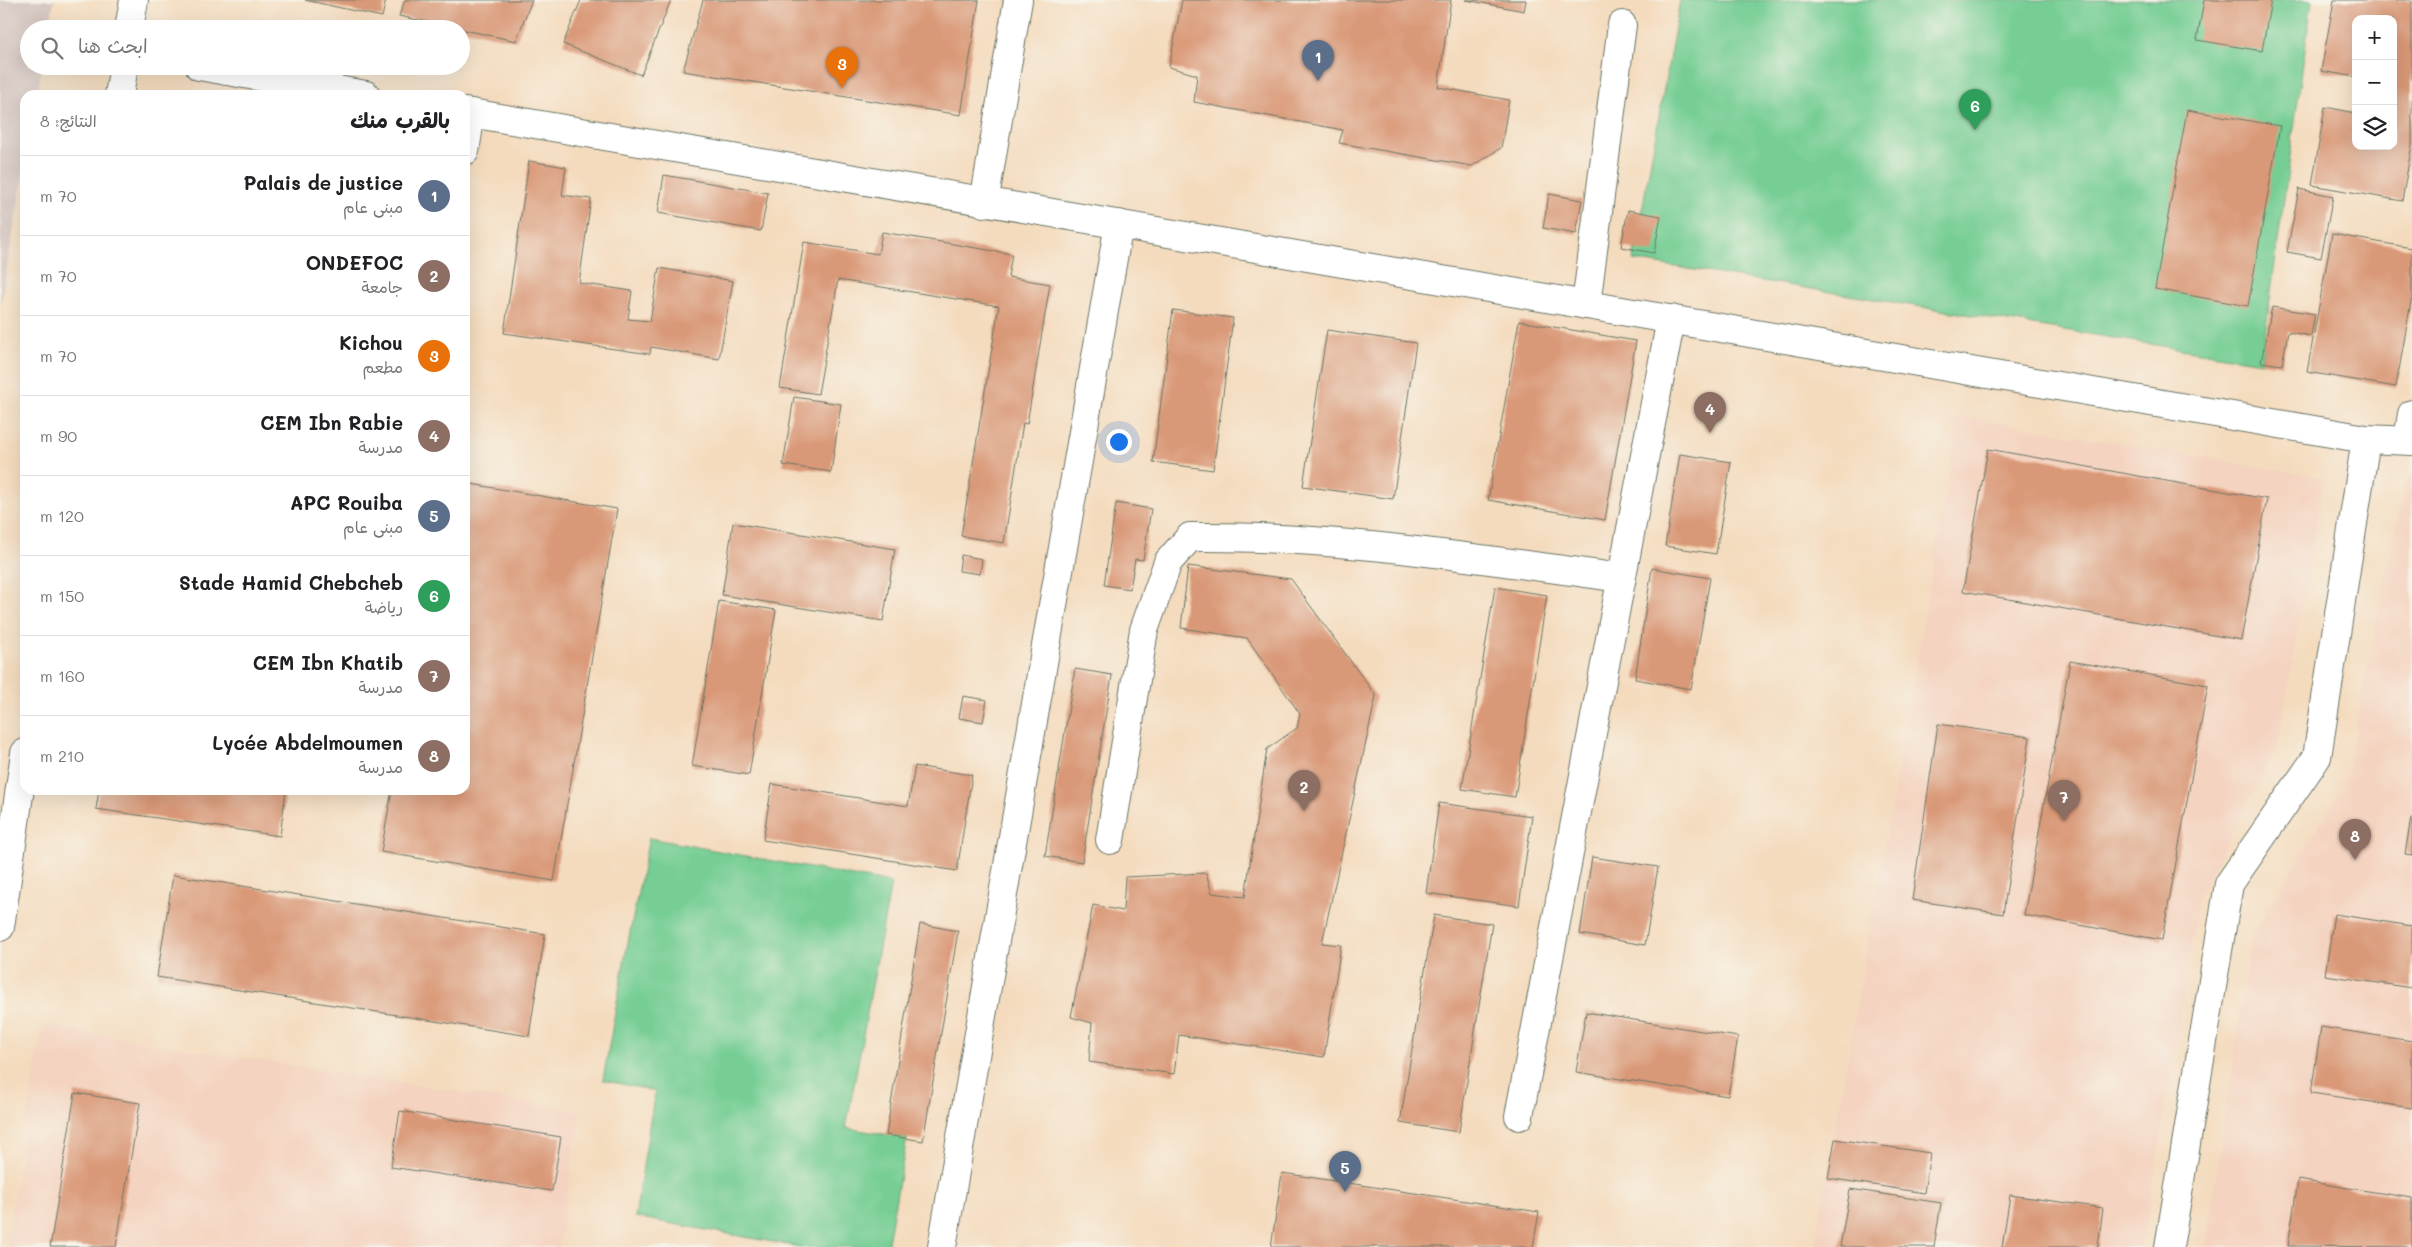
<!DOCTYPE html>
<html lang="ar">
<meta charset="utf-8">
<style>
body{margin:0;font-family:Mali,"Playpen Sans Arabic",sans-serif;background:#f6f6f6;color:#202124;direction:rtl}
.controls{position:absolute;right:15px;top:15px;display:grid;overflow:hidden;border-radius:10px;box-shadow:0 5px 20px #0002}
.controls button{width:45px;height:45px;display:grid;place-items:center;padding:0;border:0;border-bottom:1px solid #e0e0e0;background:#fff;color:#202124;font:25px sans-serif}
.you{position:absolute;left:1118px;top:441px;width:18px;height:18px;margin:-12px;border:4px solid #fff;border-radius:50%;background:#1a73e8;box-shadow:0 0 0 8px #1a73e833}
.badge{display:grid;place-items:center;width:32px;height:32px;border-radius:50%;background:#b5179e;color:#fff;font-size:16px;font-weight:700}
.pin{position:absolute;translate:-50% -41px;filter:drop-shadow(0 1px 2px #0008)}
.pin::after{content:'';position:absolute;top:26px;width:18px;height:15px;background:inherit;clip-path:polygon(0 0,100% 0,50% 100%)}
.list{margin:0;padding:0;list-style:none}
h2{display:flex;justify-content:space-between;align-items:center;height:65px;margin:0;padding:0 20px;font-size:21px}
h2 small{font-size:16px;font-weight:400;color:#757577}
.list li{display:grid;grid-template-columns:32px 1fr auto;gap:15px;align-items:center;box-sizing:border-box;height:80px;padding:0 20px;border-top:1px solid #e0e0e0}
.list b{display:block;font-size:19px;white-space:nowrap}
.list p{margin:0;font-size:16px;white-space:nowrap;color:#757577}
.list em{font-size:16px;font-style:normal;color:#757577}
.icon{flex:none;width:28px;height:28px;fill:none;stroke:currentColor;stroke-width:2;stroke-linecap:round;stroke-linejoin:round}
.map{position:relative;flex:none;width:2412px;height:1247px;overflow:hidden;direction:ltr}
.search{position:absolute;background:#fff;box-shadow:0 5px 20px #0002;left:20px;top:20px;width:450px;height:55px;display:flex;align-items:center;gap:12px;box-sizing:border-box;padding:0 18px;border-radius:28px;color:#757577;font-size:19px}
.panel{position:absolute;background:#fff;box-shadow:0 5px 20px #0002;left:20px;top:90px;width:450px;height:705px;border-radius:15px;direction:rtl}
.map>svg:first-child{display:block}
.built{fill:#f4d3c0}
.industrial{fill:#d0c0bc}
.green{fill:#76ce94;stroke:#4a8664}
.building{fill:#d99877}
.lines{fill:none;stroke-linecap:round;stroke-linejoin:round}
.minor-casing{stroke:#6a7464;stroke-width:30}
.major-casing{stroke:#6a7464;stroke-width:30}
.highway-casing{stroke:#6a7464;stroke-width:30}
.minor{stroke:#fff;stroke-width:28}
.major{stroke:#fff;stroke-width:28}
.highway{stroke:#fff;stroke-width:28}
</style>
<div class="map">
<svg width="2412" height="1247" viewBox="0 0 2412 1247">
<rect width="100%" height="100%" fill="#f7f3e8"/>
<filter id="ink" filterUnits="userSpaceOnUse"><feTurbulence type="fractalNoise" baseFrequency=".02" numOctaves="2"/><feDisplacementMap in="SourceGraphic" scale="10" xChannelSelector="R" yChannelSelector="G"/><feConvolveMatrix kernelMatrix="1 2 1 2 8 2 1 2 1" color-interpolation-filters="sRGB"/></filter>
<filter id="wash" filterUnits="userSpaceOnUse"><feTurbulence type="fractalNoise" baseFrequency=".0096" numOctaves="4" result="noise"/><feDisplacementMap in="SourceGraphic" scale="20" xChannelSelector="R" yChannelSelector="G"/><feGaussianBlur stdDeviation="1.12" result="paint"/><feColorMatrix in="noise" values="0 0 0 0 0 0 0 0 0 0 0 0 0 0 0 0 0 1.4 0 .05"/><feComposite in="paint" operator="in"/></filter>
<g filter="url(#wash)">
<rect width="100%" height="100%" fill="#f4dbbe"/>
<!-- built -->
<path class="built" d="M1959,416L2324,478L2278,745L2199,896L2143,1247H1815Z
M2406,478L2412,479V1247H2206L2251,937L2345,783Z
M42,1026L580,1111L559,1247H6Z"/>
<!-- industrial -->
<path class="industrial" d="M0,0H54L49,29H29V66H42L37,95H25V165L0,307Z"/>
<!-- green -->
<path class="green" d="M1680,0H2312L2261,362L1633,260Z
M649,838L891,883L846,1128L907,1138L887,1247H800L635,1217L655,1091L603,1080L625,957Z"/>
<g id="blocks">
<!-- building -->
<path class="building" d="M305,0H386L382,17Z
M405,0H532L516,41L399,16Z
M581,0H671L641,75L563,44Z
M703,0H979L961,115L683,71Z
M1182,0H1451L1438,87L1509,100L1501,148L1472,166L1339,143L1343,130L1194,102L1197,75L1169,67Z
M1466,0H1526L1524,11Z
M2204,0H2271L2262,51L2197,40Z
M2334,0H2412V144L2402,201L2312,185L2325,107L2356,113V146H2393V19H2356V77L2321,71Z
M2187,110L2280,126L2248,306L2155,289Z
M529,161L566,167L562,195L591,199L579,283L632,291L628,319L650,321L659,268L733,281L719,359L651,347L650,354L504,333Z
M664,175L768,193L761,231L658,213Z
M2299,189L2333,196L2321,258L2287,252Z
M1549,194L1582,200L1576,234L1543,228Z
M1628,210L1661,216L1654,253L1621,247Z
M882,232L1012,254L1008,277L1050,284L1027,424L1023,423L1004,543L961,536L999,306L838,280L818,394L780,388L804,242L878,254Z
M2332,234L2412,248V296L2396,387L2307,372Z
M2272,307L2315,314L2311,336L2288,332L2282,365L2261,362Z
M1173,310L1233,318L1213,470L1153,462Z
M1519,321L1636,341L1605,520L1488,500Z
M1327,330L1416,343L1393,499L1303,486Z
M794,397L841,404L831,472L783,465Z
M1988,449L2267,499L2241,640L1963,591Z
M1680,454L1731,462L1716,554L1665,546Z
M465,483L617,509L554,881L381,852L392,790H465Z
M1116,503L1151,509L1143,560L1135,559L1130,589L1104,585Z
M733,523L895,549L883,621L722,595Z
M961,555L982,559L980,574L959,571Z
M1188,566L1291,579L1376,696L1322,943L1341,945L1324,1057L1179,1035L1174,1074L1089,1062L1092,1023L1071,1017L1093,905L1123,911L1125,877L1206,873L1212,893L1245,897L1267,749L1297,728L1300,714L1247,638L1181,628Z
M1652,568L1710,578L1691,689L1635,679Z
M1495,587L1547,595L1515,797L1462,789Z
M719,601L776,610L749,775L692,766Z
M2070,661L2208,685L2162,940L2024,915Z
M1075,669L1112,675L1082,862L1045,856Z
M963,696L987,700L983,722L959,718Z
M1938,724L2030,737L2003,914L1912,900Z
M915,766L972,775L957,871L763,840L772,784L908,806Z
M99,790H286L280,836L96,809Z
M1439,803L1532,816L1519,906L1426,893Z
M2411,818H2412V855L2405,854Z
M1592,857L1658,867L1645,945L1580,934Z
M173,875L545,934L529,1036L157,977Z
M2334,914L2412,926V988L2325,975Z
M1434,915L1492,924L1459,1132L1400,1123Z
M920,924L958,931L923,1141L886,1135Z
M1586,1012L1738,1037L1728,1096L1576,1072Z
M2321,1027L2412,1041V1108L2311,1093Z
M75,1093L140,1103L116,1247H50Z
M400,1111L561,1137L552,1191L391,1167Z
M1835,1139L1930,1153L1924,1193L1828,1178Z
M1282,1173L1539,1212L1533,1247H1271Z
M2298,1180L2412,1198V1247L2288,1246Z
M1850,1189L1941,1203L1934,1247H1840Z
M2010,1195L2103,1208L2098,1247H2002Z"/>
</g>
</g>
<g filter="url(#ink)">
<use href="#blocks" fill-opacity="0" stroke="#6a7464" stroke-width="1"/>
<g class="lines">
<defs>
<path id="minor" d="M465,151L471,113
M984,203L1018,0
M1586,305L1622,25
M2408,440L2412,414
M1110,840L1144,630L1168,562L1190,537C1334,535 1479,559 1622,578
M1519,1116L1671,319
M942,1247L1119,224
M2169,1247L2229,884L2317,757L2366,439"/>
<path id="major" d="M199,66L366,95
M465,112L2366,439L2412,441"/>
<path id="highway" d="M129,29L134,0
M119,95L124,66
M0,927L25,753"/>
</defs>
<!-- minor casing -->
<use href="#minor" class="minor-casing"/>
<!-- major casing -->
<use href="#major" class="major-casing"/>
<!-- highway casing -->
<use href="#highway" class="highway-casing"/>
<!-- minor -->
<use href="#minor" class="minor"/>
<!-- major -->
<use href="#major" class="major"/>
<!-- highway -->
<use href="#highway" class="highway"/>
</g>
</g>
</svg>
<div class="controls">
<button>+</button>
<button>−</button>
<button><svg class="icon" aria-label="layers" viewBox="0 0 24 24"><path d="M12 4l9 5-9 5-9-5zM3 14l9 5 9-5"/></svg></button>
</div>
<div class="you"></div>
<div class="pin badge" style="left:1318px;top:81px;background:#5c6f8a">1</div>
<div class="pin badge" style="left:1304px;top:811px;background:#8d6e63">2</div>
<div class="pin badge" style="left:842px;top:88px;background:#e8710a">3</div>
<div class="pin badge" style="left:1710px;top:433px;background:#8d6e63">4</div>
<div class="pin badge" style="left:1345px;top:1192px;background:#5c6f8a">5</div>
<div class="pin badge" style="left:1975px;top:130px;background:#2e9e5b">6</div>
<div class="pin badge" style="left:2064px;top:821px;background:#8d6e63">7</div>
<div class="pin badge" style="left:2355px;top:860px;background:#8d6e63">8</div>
<div class="search"><svg class="icon" aria-label="search" viewBox="0 0 24 24"><circle cx="10" cy="10" r="6"/><path d="M15 15l6 6"/></svg>ابحث هنا</div>
<section class="panel">
<h2>بالقرب منك<small>النتائج: 8</small></h2>
<ul class="list">
<li><span class="badge" style="background:#5c6f8a">1</span><div><b>Palais de justice</b><p>مبنى عام</p></div><em>70 m</em></li>
<li><span class="badge" style="background:#8d6e63">2</span><div><b>ONDEFOC</b><p>جامعة</p></div><em>70 m</em></li>
<li><span class="badge" style="background:#e8710a">3</span><div><b>Kichou</b><p>مطعم</p></div><em>70 m</em></li>
<li><span class="badge" style="background:#8d6e63">4</span><div><b>CEM Ibn Rabie</b><p>مدرسة</p></div><em>90 m</em></li>
<li><span class="badge" style="background:#5c6f8a">5</span><div><b>APC Rouiba</b><p>مبنى عام</p></div><em>120 m</em></li>
<li><span class="badge" style="background:#2e9e5b">6</span><div><b>Stade Hamid Chebcheb</b><p>رياضة</p></div><em>150 m</em></li>
<li><span class="badge" style="background:#8d6e63">7</span><div><b>CEM Ibn Khatib</b><p>مدرسة</p></div><em>160 m</em></li>
<li><span class="badge" style="background:#8d6e63">8</span><div><b>Lycée Abdelmoumen</b><p>مدرسة</p></div><em>210 m</em></li>
</ul>
</section>
</div>
